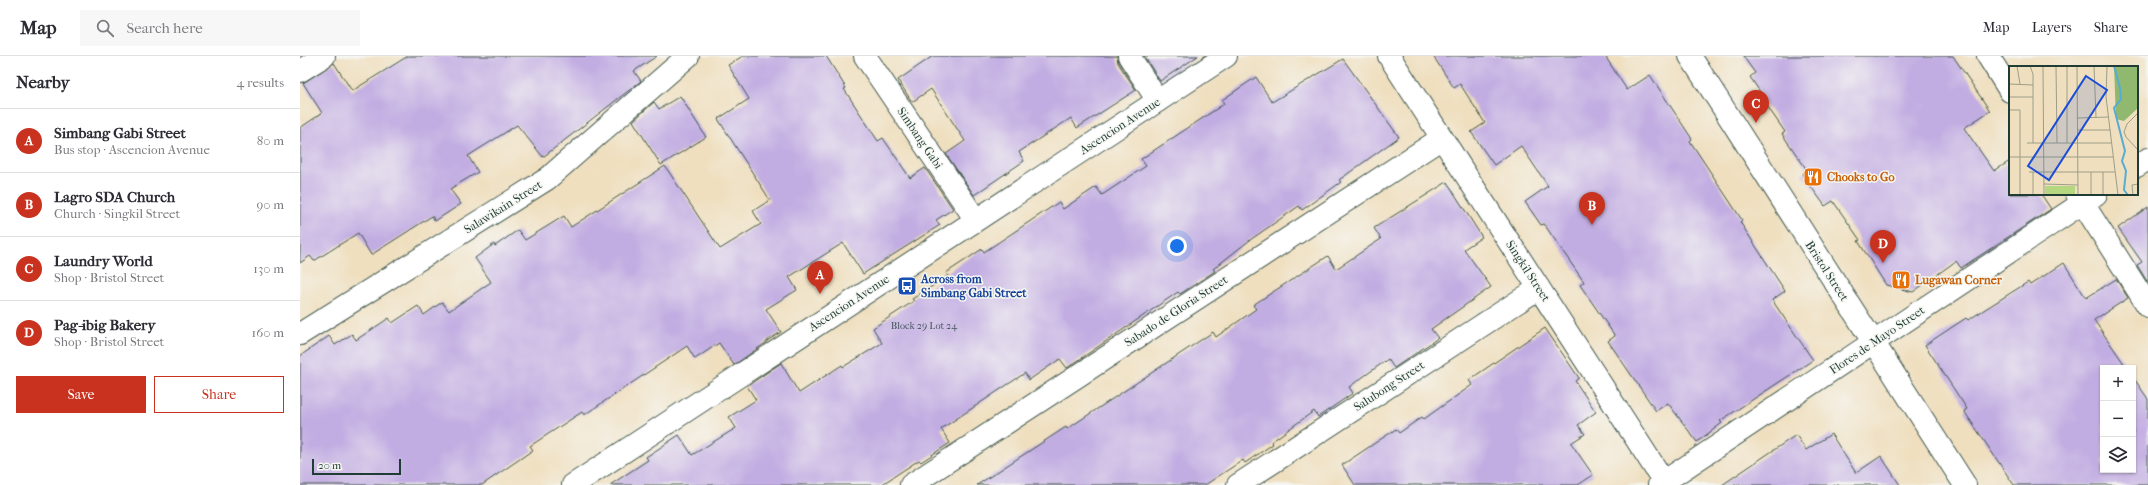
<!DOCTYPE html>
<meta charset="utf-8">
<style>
body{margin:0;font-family:"IM FELL French Canon",serif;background:#f7f7f7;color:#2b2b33}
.controls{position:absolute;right:12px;bottom:12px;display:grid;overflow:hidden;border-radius:0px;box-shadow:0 1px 3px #0004}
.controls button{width:36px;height:36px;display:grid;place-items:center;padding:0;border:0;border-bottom:1px solid #e1e1e2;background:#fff;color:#2b2b33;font:20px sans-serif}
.scale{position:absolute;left:12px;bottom:10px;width:89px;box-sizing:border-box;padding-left:4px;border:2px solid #1f3d34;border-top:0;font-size:11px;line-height:14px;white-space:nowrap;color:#1f3d34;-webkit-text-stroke:3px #f6f6f2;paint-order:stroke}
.you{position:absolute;left:877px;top:190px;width:14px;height:14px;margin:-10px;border:3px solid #fff;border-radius:50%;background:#1a73e8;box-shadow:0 0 0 6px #1a73e833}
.badge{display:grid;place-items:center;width:26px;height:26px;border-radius:50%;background:#c8321e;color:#fff;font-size:13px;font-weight:700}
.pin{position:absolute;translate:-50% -33px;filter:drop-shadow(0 1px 2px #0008)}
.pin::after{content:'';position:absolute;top:21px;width:14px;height:12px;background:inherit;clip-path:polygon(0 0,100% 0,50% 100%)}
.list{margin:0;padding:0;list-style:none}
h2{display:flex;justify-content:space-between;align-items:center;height:52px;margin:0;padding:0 16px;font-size:17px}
h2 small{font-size:13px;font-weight:400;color:#7c7c81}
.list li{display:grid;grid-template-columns:26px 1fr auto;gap:12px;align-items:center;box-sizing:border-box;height:64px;padding:0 16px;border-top:1px solid #e1e1e2}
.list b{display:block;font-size:15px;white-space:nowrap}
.list p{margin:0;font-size:13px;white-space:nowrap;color:#7c7c81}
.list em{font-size:13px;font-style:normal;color:#7c7c81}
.actions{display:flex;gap:8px;padding:12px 16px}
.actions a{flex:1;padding:9px 0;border:1px solid #c8321e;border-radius:0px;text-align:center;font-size:14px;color:#c8321e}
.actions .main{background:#c8321e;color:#fff}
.icon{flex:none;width:22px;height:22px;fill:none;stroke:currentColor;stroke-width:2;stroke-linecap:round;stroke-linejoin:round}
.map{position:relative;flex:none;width:1848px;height:429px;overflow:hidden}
header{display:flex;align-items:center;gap:24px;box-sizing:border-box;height:56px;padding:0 20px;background:#fff;border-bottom:1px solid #e1e1e2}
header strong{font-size:19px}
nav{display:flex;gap:22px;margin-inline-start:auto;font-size:14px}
.search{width:280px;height:36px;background:#f7f7f7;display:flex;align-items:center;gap:10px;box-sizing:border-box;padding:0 14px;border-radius:0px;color:#7c7c81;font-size:15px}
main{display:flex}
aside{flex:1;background:#fff}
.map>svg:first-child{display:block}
.building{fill:#c2ade2}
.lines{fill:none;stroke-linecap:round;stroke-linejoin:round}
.minor-casing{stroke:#3e5549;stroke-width:24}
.minor{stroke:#fff;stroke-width:22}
.labels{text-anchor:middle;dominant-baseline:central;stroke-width:3;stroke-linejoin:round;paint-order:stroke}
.number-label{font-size:10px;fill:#485960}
.street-label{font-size:12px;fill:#1f3d34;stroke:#f6f6f2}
.food-label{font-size:12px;font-weight:bold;fill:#c56008;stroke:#f6f6f2;text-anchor:start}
.transit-label{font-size:12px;font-weight:bold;fill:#164399;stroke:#f6f6f2;text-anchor:start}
.inset-river{fill:none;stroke:#56acd2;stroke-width:2}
.inset-road{fill:none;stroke:#9c9e87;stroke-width:1}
.view{fill:#1d4ed8;fill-opacity:0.15;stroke:#1d4ed8;stroke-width:2}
.inset-edge{fill:none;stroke:#1f3d34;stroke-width:2}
</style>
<header>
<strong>Map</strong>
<div class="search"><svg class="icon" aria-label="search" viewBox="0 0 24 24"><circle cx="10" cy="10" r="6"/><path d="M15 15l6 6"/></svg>Search here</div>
<nav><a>Map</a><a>Layers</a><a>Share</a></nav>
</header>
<main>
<aside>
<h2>Nearby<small>4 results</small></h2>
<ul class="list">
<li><span class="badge">A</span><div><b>Simbang Gabi Street</b><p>Bus stop · Ascencion Avenue</p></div><em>80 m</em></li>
<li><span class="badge">B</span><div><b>Lagro SDA Church</b><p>Church · Singkil Street</p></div><em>90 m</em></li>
<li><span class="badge">C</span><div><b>Laundry World</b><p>Shop · Bristol Street</p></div><em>130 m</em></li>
<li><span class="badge">D</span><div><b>Pag-ibig Bakery</b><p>Shop · Bristol Street</p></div><em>160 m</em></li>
</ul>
<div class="actions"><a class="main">Save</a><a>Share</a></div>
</aside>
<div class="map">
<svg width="1848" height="429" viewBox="0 0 1848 429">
<rect width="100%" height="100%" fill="#f6f6f2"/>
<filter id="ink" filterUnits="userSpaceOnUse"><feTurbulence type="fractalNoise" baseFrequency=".025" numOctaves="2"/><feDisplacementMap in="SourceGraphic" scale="8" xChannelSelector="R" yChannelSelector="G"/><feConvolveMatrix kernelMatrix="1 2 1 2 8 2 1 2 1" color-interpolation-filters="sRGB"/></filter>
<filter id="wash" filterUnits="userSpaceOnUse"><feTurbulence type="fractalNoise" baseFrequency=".012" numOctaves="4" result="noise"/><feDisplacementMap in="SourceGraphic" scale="16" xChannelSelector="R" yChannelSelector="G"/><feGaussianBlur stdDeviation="0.9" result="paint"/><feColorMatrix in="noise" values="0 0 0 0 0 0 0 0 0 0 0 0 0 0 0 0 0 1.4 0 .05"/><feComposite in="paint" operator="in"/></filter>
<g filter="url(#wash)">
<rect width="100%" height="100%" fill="#efdfbf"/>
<g id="blocks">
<!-- building -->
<path class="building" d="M108,0H357L334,15L341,25L243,101L217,69L168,100L178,116L150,133L161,148L135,165L132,160L71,199L58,177L14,205L10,200L0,207V72L22,57L3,27L34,7L52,35Z
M443,0H526L546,32L544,33L578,85L583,82L610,122L625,112L653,153L636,164L640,169L563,218L543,187L489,221L497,234L466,253L481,276L467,285V286L434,309L419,287L395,303L387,290L284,359L282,356L230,390L233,394L182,429H0V300L29,280L35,289L52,278L56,284L89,262L92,267L118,250L124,259L142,246L149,255L191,226L175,202L194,188L195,190L218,174L225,184L264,160L271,171L365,110L420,193L461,168L453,155L470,144L418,63L449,43L428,9Z
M633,0H817L818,7L836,34L777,72L771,62L719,96L724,105L674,139L646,98L665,85L631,33L612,46L598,24Z
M844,0H898L860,25Z
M1133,0H1305L1327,34L1350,19L1392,83L1390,85L1442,164L1440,166L1485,235L1472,244L1513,304L1420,365L1422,367L1397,386L1368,347L1356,355L1308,285L1315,280L1280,229L1284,226L1244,168L1241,169L1225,146L1248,130L1221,90L1194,109L1171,76L1185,67L1160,28L1154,32Z
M1443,0H1653L1690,55L1664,72L1694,115L1710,105V138H1741L1751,153L1661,212L1656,205L1613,236L1586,229L1558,185L1560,184L1533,145L1525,150L1502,118L1507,114L1482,78L1485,76L1463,44L1465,43L1450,21L1455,17Z
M1043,3L1099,81L1039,124L1041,126L1002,154L999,150L950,184L913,213L915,215L880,238L878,236L767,312L760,303L729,324L725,317L641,373L650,387L621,406L619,404L581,429H310L348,404L346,401L379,379L392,399L436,372L429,361L456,344L447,330L481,307L499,337L542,309L543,311L582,287L573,272L614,245L612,243L648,220L646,217L682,193L684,196L759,146L763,153L796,131L802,139L846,110L841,103L924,48L922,44L956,21L972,46Z
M380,40L406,81L361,109L333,65L354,46L359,53Z
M1147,126L1182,181L1164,193L1191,231L1131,273L1138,282L1094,312L1088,303L1049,331L1053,337L1018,361L1014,355L971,386L973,388L945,407L943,404L905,429H677L766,371L767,373L913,276L916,281L956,253L953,249L1028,200L1036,213L1081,183L1074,172Z
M1848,151V227L1837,209L1842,206L1818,172Z
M1764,207L1786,242L1816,223L1828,242L1794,264L1827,312H1803V414H1833V321L1848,343V429H1714L1664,355L1667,353L1625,289L1666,262L1668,264L1728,226L1730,229Z
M1245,272L1279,322L1275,325L1296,356L1278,369L1285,378L1271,387L1293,419L1278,429H1055L1042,409L1096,373L1099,377L1122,361L1124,363L1172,329L1169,324Z
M1531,378L1556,417L1581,400L1600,429H1422L1496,379L1506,394Z"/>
</g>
</g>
<g filter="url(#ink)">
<use href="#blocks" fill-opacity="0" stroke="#3e5549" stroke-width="1"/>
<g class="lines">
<defs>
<path id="minor" d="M565,0L676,164
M829,0L858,45
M1089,0L1366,429
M1390,0L1665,429
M1688,0L1710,35
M0,15L24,0
M1837,110L1848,103
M1777,138L1848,250
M0,278L247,123L388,0
M273,429L926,0
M611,429L1142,82
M938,429L1239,232
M1359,429L1796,138"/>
</defs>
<!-- minor casing -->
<use href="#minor" class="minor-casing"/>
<!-- minor -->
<use href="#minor" class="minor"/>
</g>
</g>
<!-- icons -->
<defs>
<symbol id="restaurant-square" viewBox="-11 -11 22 22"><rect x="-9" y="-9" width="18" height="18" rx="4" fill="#e8710a" stroke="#f6f6f2"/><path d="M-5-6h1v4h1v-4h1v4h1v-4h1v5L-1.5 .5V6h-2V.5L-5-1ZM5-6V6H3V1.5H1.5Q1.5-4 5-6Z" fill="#fff"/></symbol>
<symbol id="bus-square" viewBox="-11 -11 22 22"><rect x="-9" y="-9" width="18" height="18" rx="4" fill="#1a4fb4" stroke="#f6f6f2"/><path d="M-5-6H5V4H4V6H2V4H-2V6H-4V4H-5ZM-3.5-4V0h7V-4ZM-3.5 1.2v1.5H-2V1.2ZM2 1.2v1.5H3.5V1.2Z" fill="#fff"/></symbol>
</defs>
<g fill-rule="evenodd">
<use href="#restaurant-square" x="1502" y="110" width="22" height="22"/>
<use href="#restaurant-square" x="1590" y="213" width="22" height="22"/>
<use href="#bus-square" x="596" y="219" width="22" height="22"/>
</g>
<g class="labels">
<!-- number labels -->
<g class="number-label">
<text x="624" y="270">Block 29 Lot 24</text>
</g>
<!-- street labels -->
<g class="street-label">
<text transform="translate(820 70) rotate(-33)">Ascencion Avenue</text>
<text transform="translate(620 82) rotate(56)">Simbang Gabi</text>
<text transform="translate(203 151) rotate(-32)">Salawikain Street</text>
<text transform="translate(1228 215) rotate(57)">Singkil Street</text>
<text transform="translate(1527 215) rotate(57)">Bristol Street</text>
<text transform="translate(549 247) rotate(-33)">Ascencion Avenue</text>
<text transform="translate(876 255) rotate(-33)">Sabado de Gloria Street</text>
<text transform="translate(1577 284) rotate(-34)">Flores de Mayo Street</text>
<text transform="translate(1089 330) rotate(-33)">Salubong Street</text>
</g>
<!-- food labels -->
<g class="food-label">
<text x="1527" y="121">Chooks to Go</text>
<text x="1615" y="224">Lugawan Corner</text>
</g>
<!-- transit labels -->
<g class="transit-label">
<text x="621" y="223">Across from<tspan x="621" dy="14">Simbang Gabi Street</tspan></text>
</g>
</g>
<!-- overview -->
<g transform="translate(1709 10)">
<rect width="129" height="129" fill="#efdfbf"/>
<path d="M36,120H66V129H36Z" fill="#b5d77f"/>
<path d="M105,0H129V42L115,55L107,53Z" fill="#90b86e"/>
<path class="inset-river" d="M105,0L111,22L112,33L105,42L116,85L113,95L117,105L115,124L119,129"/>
<path class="inset-road" d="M8,0L11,18M21,0L24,8V77M34,0L35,129M47,0L48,77M58,0V77M68,0L69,129M85,0L87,51M98,0L97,31L109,129M0,18L24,19M0,31H24M0,44H11V129M129,47L118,58L115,66L117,71L129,84M69,52L100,51M69,64H101M18,77H102M0,91H104M20,106H106M82,106V129M94,106V129M35,118L69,119M24,129V106M124,129L123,119L129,118"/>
<path class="view" d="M77,10L98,24L40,114L19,100Z"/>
<rect width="129" height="129" class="inset-edge"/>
</g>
</svg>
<div class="controls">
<button>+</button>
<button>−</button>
<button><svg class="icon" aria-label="layers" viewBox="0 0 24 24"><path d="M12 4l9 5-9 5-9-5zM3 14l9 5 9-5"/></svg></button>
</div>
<div class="scale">20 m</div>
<div class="you"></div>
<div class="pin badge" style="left:520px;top:238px">A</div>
<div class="pin badge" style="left:1292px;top:169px">B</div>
<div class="pin badge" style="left:1456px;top:67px">C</div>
<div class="pin badge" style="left:1583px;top:207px">D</div>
</div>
</main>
